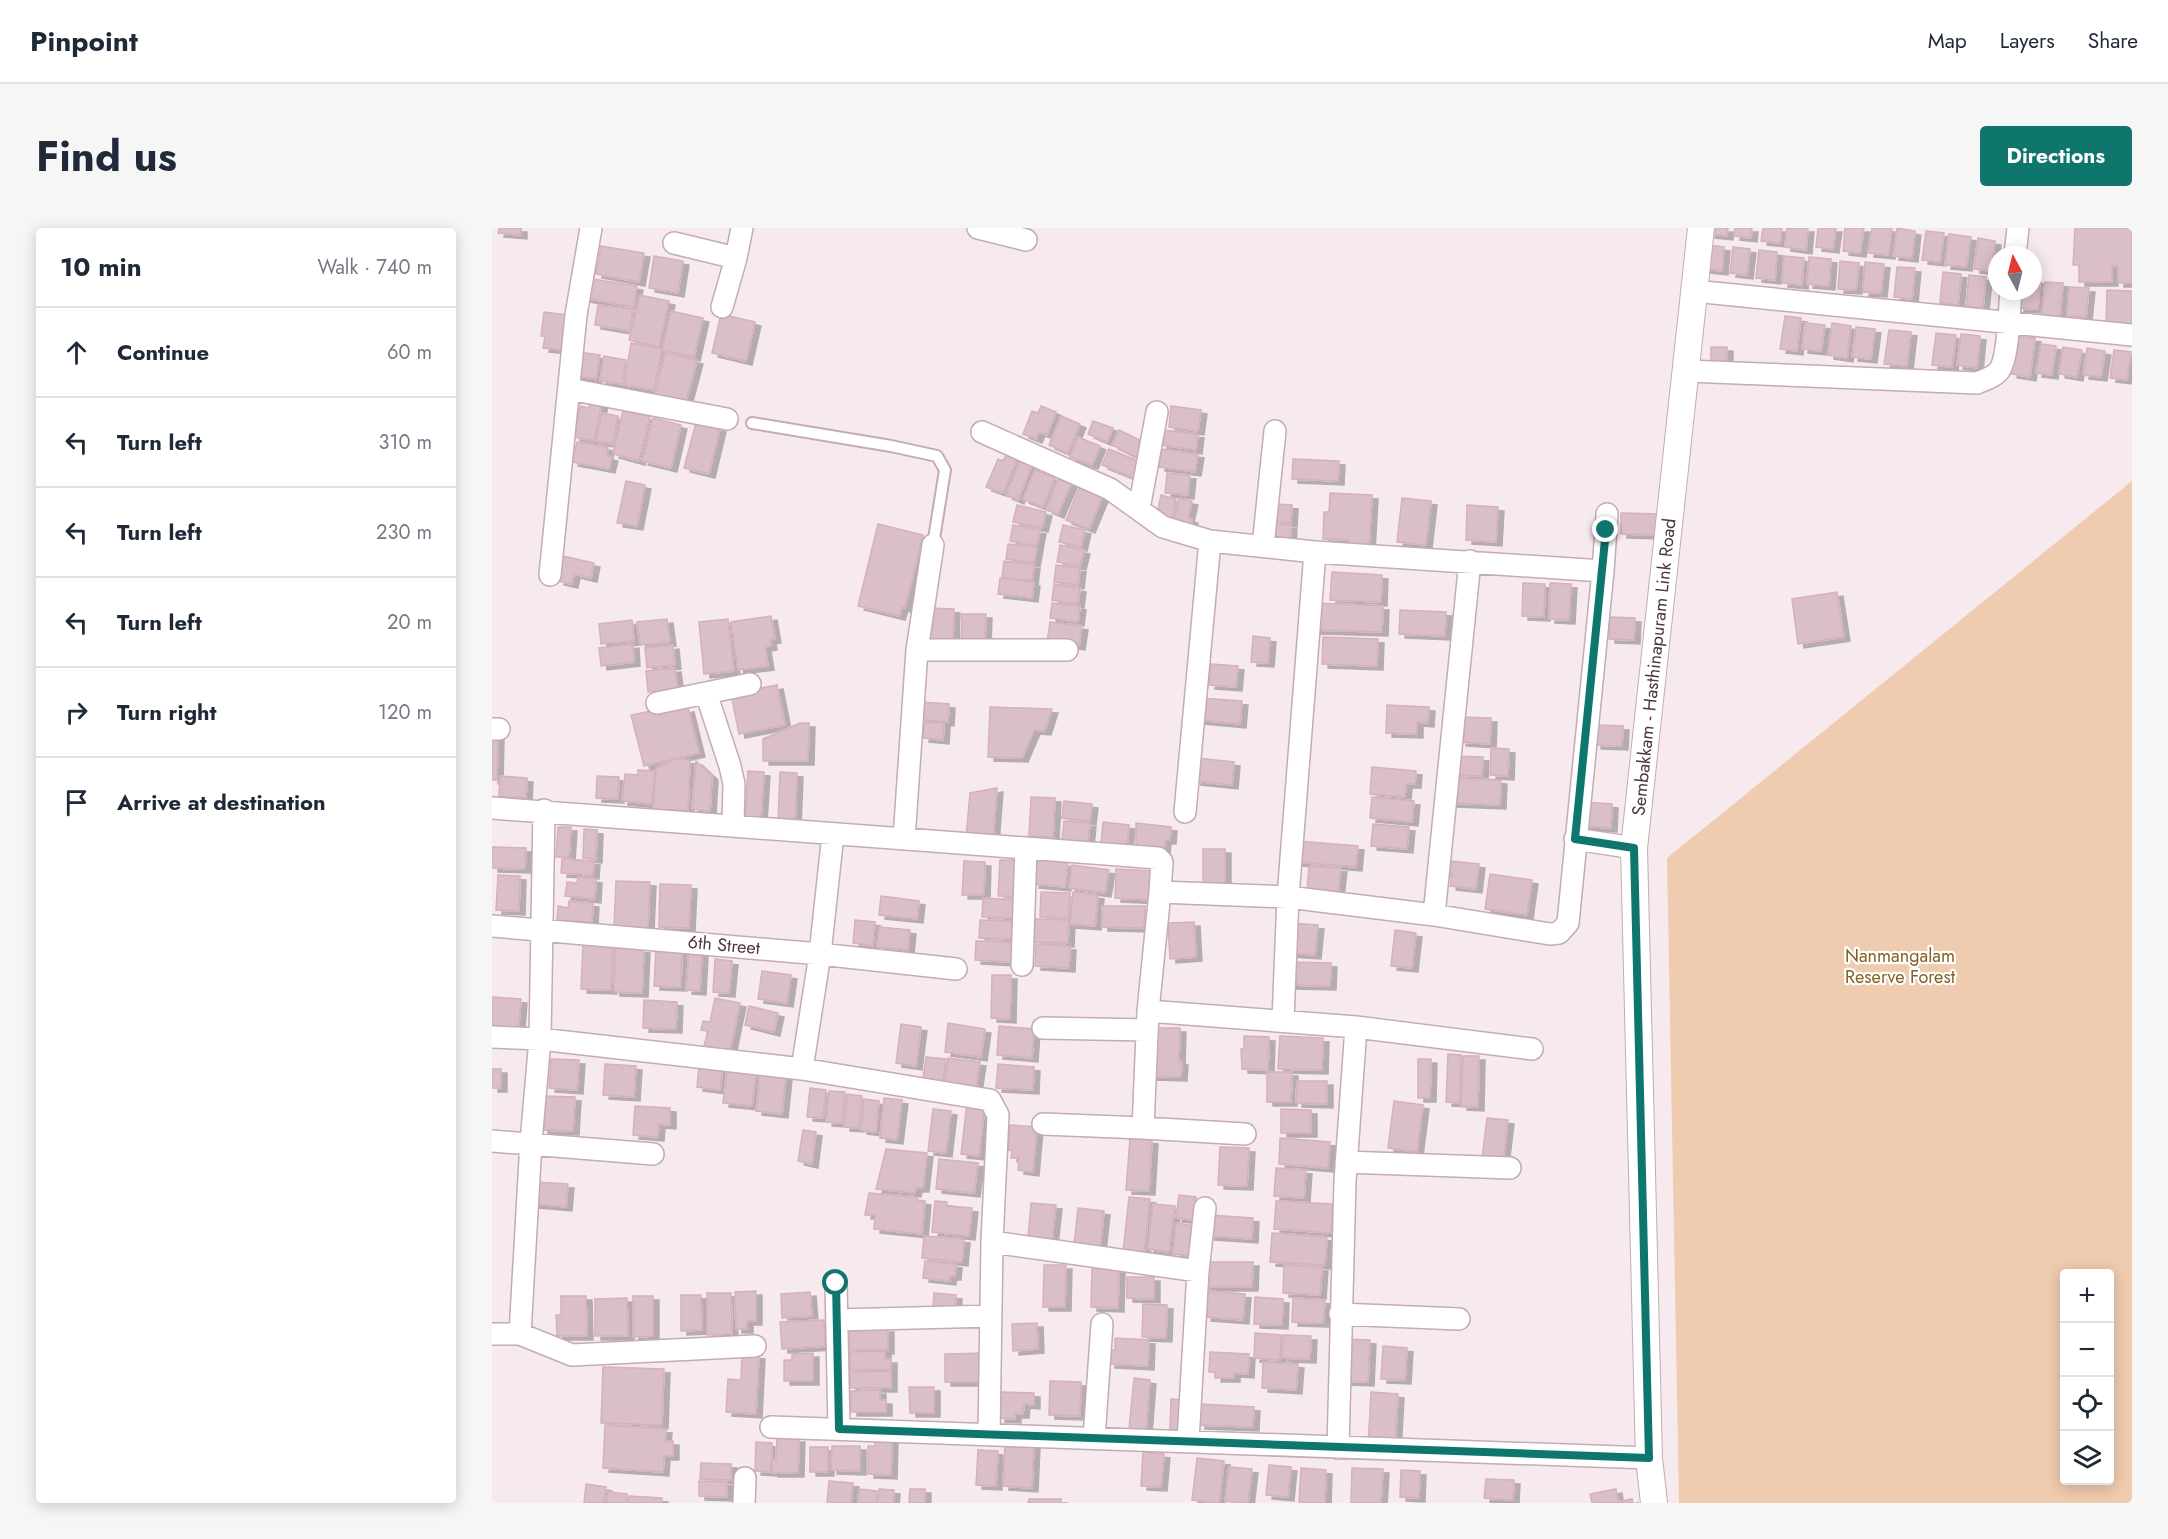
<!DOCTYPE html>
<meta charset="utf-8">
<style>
body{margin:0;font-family:Jost,sans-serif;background:#f6f6f7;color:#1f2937}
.controls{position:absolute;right:18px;bottom:18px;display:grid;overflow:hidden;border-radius:6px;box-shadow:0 3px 15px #0003}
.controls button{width:54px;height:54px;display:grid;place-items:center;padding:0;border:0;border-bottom:2px solid #e0e1e3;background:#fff;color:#1f2937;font:30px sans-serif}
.compass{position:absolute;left:1496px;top:18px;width:54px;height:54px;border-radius:50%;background:#fff;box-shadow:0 3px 15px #0003;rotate:353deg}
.stop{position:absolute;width:18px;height:18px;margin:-14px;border:4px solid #0f766e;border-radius:50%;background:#fff}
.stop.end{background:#0f766e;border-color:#fff;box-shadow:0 2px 6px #0008}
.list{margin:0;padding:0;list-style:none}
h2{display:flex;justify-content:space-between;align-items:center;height:78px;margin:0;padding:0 24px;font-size:26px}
h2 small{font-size:20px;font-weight:400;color:#747a83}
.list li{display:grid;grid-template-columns:39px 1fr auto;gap:18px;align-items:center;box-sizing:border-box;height:90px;padding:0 24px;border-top:2px solid #e0e1e3}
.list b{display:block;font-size:22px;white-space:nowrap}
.list em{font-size:20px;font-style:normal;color:#747a83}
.icon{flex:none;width:33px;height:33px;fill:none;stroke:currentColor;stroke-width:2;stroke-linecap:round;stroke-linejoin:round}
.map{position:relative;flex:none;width:1640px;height:1275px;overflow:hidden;border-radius:6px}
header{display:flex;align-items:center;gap:36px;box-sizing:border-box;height:84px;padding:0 30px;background:#fff;border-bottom:2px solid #e0e1e3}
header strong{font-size:28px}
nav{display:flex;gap:33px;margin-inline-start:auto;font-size:21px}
.intro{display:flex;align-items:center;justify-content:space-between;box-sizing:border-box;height:144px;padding:0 36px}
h1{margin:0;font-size:42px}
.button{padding:15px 27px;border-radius:6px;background:#0f766e;color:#fff;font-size:21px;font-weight:700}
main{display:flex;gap:36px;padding:0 36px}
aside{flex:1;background:#fff;border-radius:6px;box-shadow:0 3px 15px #0003}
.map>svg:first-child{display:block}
.green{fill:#efcbaf;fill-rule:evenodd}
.building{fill:#dabec9;stroke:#d6b0bf;stroke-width:1.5;filter:url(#shadow)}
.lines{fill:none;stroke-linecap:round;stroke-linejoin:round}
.service-casing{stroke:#c4abb4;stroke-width:14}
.minor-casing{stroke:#c4abb4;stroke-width:24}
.tertiary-casing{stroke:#c4abb4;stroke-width:28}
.service{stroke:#fff;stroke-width:10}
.minor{stroke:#fff;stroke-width:21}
.tertiary{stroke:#fff;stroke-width:26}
.route{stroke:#0f766e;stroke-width:8}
.labels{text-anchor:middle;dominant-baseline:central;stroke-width:4.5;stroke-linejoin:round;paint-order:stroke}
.street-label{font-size:18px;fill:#4c373f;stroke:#fff}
.park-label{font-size:18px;fill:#866021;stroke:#fff}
</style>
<header>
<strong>Pinpoint</strong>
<nav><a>Map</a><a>Layers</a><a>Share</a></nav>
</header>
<div class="intro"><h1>Find us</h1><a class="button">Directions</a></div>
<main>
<aside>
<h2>10 min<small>Walk · 740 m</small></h2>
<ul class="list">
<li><svg class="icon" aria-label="ahead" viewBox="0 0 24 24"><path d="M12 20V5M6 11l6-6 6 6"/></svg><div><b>Continue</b></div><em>60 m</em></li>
<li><svg class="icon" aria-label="left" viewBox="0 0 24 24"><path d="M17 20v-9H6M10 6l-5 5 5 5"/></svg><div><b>Turn left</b></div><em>310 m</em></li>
<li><svg class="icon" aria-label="left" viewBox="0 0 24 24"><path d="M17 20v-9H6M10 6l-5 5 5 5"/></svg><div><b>Turn left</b></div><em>230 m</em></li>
<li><svg class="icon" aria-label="left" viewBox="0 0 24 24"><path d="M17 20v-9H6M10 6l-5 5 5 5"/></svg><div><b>Turn left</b></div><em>20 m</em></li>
<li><svg class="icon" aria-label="right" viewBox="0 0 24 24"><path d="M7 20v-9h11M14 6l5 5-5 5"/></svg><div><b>Turn right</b></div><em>120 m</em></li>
<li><svg class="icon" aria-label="arrive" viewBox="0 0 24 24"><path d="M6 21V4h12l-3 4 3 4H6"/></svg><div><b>Arrive at destination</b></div></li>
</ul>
</aside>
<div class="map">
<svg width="1640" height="1275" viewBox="0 0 1640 1275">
<defs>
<filter id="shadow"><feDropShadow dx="6" dy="4" stdDeviation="0" flood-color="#0004"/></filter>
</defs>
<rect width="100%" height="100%" fill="#f7eaee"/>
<!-- green -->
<path class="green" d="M1640,253V1275H1187L1175,630ZM1572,1046H1618V1252H1572Z"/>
<!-- building -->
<path class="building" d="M7,0H29V7L6,5Z
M1218,0H1236L1235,8L1217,6Z
M1243,0H1260L1259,10L1242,8Z
M1271,0H1290L1288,15L1269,13Z
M1295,0H1316L1314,22L1293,19Z
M1326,0H1344L1341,21L1324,19Z
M1353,0H1372L1368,25L1351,23Z
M1380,0H1400L1397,27L1376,25Z
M1405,0L1423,3L1420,30L1401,28Z
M1583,0H1640V55H1626V38H1620V54H1587V37H1581Z
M1434,3L1452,5L1448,34L1430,32Z
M1457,6L1479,9L1474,39L1453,37Z
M1486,10L1503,13L1499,43L1482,41Z
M1215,17L1232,19L1230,43L1212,41Z
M109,18L152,25L147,54L104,46Z
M1241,19L1258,21L1255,47L1238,45Z
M1267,22L1285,24L1283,52L1264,50Z
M162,28L191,33L186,65L157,60Z
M1292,28L1312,30L1310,57L1290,55Z
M1317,29L1339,31L1337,58L1315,56Z
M1348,33L1367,35L1364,62L1346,61Z
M1373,34L1392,36L1389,65L1371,64Z
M1405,39L1423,40L1420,71L1402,69Z
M1451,44L1469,46L1466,77L1448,75Z
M1477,47L1494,49L1491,80L1474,78Z
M95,50L145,58L142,79L91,70Z
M1541,51L1548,52L1546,81L1526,80L1527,63H1541Z
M1553,54L1571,55L1568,89L1550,88Z
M1577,59L1597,60L1594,89L1575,88Z
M1615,62L1640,63V96L1614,94Z
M148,67L177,73L167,119L137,112Z
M106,77L141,81L138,103L103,97Z
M179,83L211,90L202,129L170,122Z
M52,84L75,87L71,122L51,120L53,108H49Z
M229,86L263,94L254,133L220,125Z
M1293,88L1309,90L1305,123L1288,121Z
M1313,95L1333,97L1329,123L1310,121Z
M1340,95L1359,98L1355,130L1336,127Z
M1364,99L1383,101L1379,131L1360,129Z
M1397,102L1419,104L1415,138L1392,136Z
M1444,105L1464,107L1460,139L1440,137Z
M1469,106L1488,108L1485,140L1465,137Z
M1525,108L1543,110L1538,149L1519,146Z
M139,115L170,121L162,162L132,157Z
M1549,116L1564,118L1560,147L1544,145Z
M1219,119H1235V136L1219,137Z
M1571,119L1590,122L1585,149L1567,146Z
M1595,120L1613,123L1609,149L1591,147Z
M1622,122L1639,124L1635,152L1618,150Z
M86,124L108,127L104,151L82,147Z
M173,125L205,132L194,173L163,166Z
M112,128L134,132L130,156L108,153Z
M99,171L110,174L102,213L82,209L88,178L97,180Z
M549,178L564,184L555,207L547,204L544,211L531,206L540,183L546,185Z
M679,178L709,182L706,203L677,199Z
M131,182L158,189L147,233L121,226Z
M110,185L126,188L121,216L104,213Z
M569,188L588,196L576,225L557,217Z
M161,190L189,197L179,240L150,233Z
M601,193L621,200L615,214L596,206Z
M204,195L228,200L217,246L192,240Z
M627,202L652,214L644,229L620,217Z
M671,202L706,206L704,222L669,217Z
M586,209L608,218L600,237L578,229Z
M85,214L116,219L115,228L120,229L117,241L80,234Z
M617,221L651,235L645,251L610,237Z
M669,221L706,226L703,244L667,239Z
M515,225L526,229L511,265L494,259L506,231L511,233Z
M801,231L847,233L846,253L800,251Z
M528,233L540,238L526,272L514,267Z
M543,242L563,250L551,279L531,271Z
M675,245L698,247L696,267L673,265Z
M566,251L579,256L566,286L554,281Z
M134,253L153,257L145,298L125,295Z
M589,255L612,265L597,301L574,292Z
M838,265L880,267L877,320L856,319L857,312L831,311L832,284H837Z
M669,267L684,271L679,294L664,291Z
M687,270L700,273L696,290L700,291L699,300L681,296Z
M910,270L939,273L934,317L905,314Z
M784,276L800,277L799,295L783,294Z
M525,277L554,284L550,300L521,294Z
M975,277L1006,279L1004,314L974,312Z
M1129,285L1168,286L1167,307L1129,306Z
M386,296L431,307L413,380L410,379L407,388L366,378Z
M781,296L799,297L798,313L780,312Z
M521,297L548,302L545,318L518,313Z
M571,297L593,302L589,319L567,314Z
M516,316L545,319L542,335L514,331Z
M568,317L592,322L588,338L565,334Z
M71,328L102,335L99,350L82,346L80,356L66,353Z
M512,333L542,337L540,353L510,349Z
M564,337L588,340L586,357L562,354Z
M840,344L890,347L889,374L838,372Z
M508,350L542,354L540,370L506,366Z
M1031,355L1053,356L1052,389L1030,388Z
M1058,355L1079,356L1077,392L1057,391Z
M562,356L588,360L586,376L560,372Z
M1345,364L1352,409L1306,416L1300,371Z
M560,375L588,378L586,394L558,390Z
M823,375L891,378L890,404L822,402Z
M436,380L462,381L461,412L436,411Z
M908,382L954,384L953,408L907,406Z
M470,386H494L493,413L469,412Z
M279,388L283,411L278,412L279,418L273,419L276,438L246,442L239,394Z
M1118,389L1143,390L1142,412L1117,411Z
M175,391L178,414L148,417L145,394Z
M236,391L242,443L212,446L207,394Z
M140,392L142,413L109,416L107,396Z
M558,394L590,398L587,418L555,414Z
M761,408L778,410L776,435L759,434Z
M831,409L886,411L885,438L830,436Z
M141,416L142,434L109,438L107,420Z
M181,417L183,437L155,440L153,420Z
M719,436L746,438L744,459L717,457Z
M183,440L186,461L156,464L154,443Z
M285,457L293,497L247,506L239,466Z
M707,470L750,473L748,496L706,492Z
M430,474L457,476L456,494L429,492Z
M895,477L937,479L936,495L925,494V506L894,505Z
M185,478L186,482L196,480L207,525L152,538L139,487Z
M498,479L560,481L553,503L542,502L530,530L496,529Z
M969,489L999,490L998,516L968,514Z
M432,494L452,495L451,512L431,510Z
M308,495H317L316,533H271V511Z
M1104,497L1131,498L1130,518L1103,517Z
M0,507H6L5,552H0Z
M999,520L1017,521L1016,548L998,547Z
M963,528L991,529L990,548L962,547Z
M705,530L742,534L740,557L703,553Z
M183,531L198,532L196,583L161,581L164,540Z
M204,533L220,548L218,583L200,581Z
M880,539L924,543L923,556H914L913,569L878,566Z
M146,542L163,543L160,576L130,573L133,546L146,547Z
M256,543L272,544L269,590L253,589Z
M288,544L305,545L303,595L286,594Z
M8,548L35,550L34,570L7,568Z
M105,548L127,549L126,571L104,570Z
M958,550L1009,552L1008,577L957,575Z
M505,560L501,612L474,610L478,565Z
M539,569L563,570L561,609L537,608Z
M880,569L922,573L920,594L878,590Z
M572,573L600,576L598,593L570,590Z
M1090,574L1120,576L1119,600L1089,598Z
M572,593L598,595L596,614L570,612Z
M611,594L637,597L635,618L609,616Z
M644,595L679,599L678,612H673L672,623L644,620Z
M881,596L917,599L915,621L879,618Z
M66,599H79L77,629H64Z
M92,601L105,602L104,631L91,630Z
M806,613L866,618L864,639L804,634Z
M0,619L34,620L33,641L0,640Z
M711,621H733V657H711Z
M70,631L102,633L101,647L69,645Z
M544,631L576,635L573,659L541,656Z
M508,632H523L522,647H526V669L506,668Z
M949,632L987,636L984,661L958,658L960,646L948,644Z
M472,633L493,634L492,667H470Z
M580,637L617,642L613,665L577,660Z
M817,638L849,640L846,665L815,663Z
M624,641L663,643L662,672L623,670Z
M998,646L1040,652L1035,687L993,681Z
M6,647L28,648L27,683L4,682Z
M86,649L104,651L103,671L73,668L75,654L85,655Z
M124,653L158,654L156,700L122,698Z
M168,656L199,657L197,700L167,699Z
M549,664L578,665L577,690L548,689Z
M581,664L606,667L603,698L578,696Z
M389,668L427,673L425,691L387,687Z
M491,670L525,672V690L490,689Z
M77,673L101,675L100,694L65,692L66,678L76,680Z
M610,678H653L652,700L610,699Z
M543,691L577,692L576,715L542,714Z
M363,692L383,694L381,718L361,715Z
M488,692L522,693V711L487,710Z
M702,694L704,729L678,731L676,695Z
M798,695L826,697L823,727L795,725Z
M387,699L418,702L416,722L385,719Z
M903,702L924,705L920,740L899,738Z
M484,713L520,714L519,734L483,732Z
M544,716L578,718L577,740L543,738Z
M91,717L121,718L119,762L89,761Z
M164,719L190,720L189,759L162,758Z
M123,720L152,721L150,765L122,764Z
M197,724L210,725L208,763L194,762Z
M223,731L240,733L237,765L221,764Z
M797,734L839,735L838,758L796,757Z
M270,743L299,747L295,775L266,771Z
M500,747H519L518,791L499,790Z
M0,769L29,771L26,808L0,805Z
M223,770L248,775L238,823L212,818L216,803L209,802L211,793L218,794Z
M152,772L185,774L184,801L151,800Z
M257,778L286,785L282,804L253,797Z
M456,795L493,801L489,829L453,824Z
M409,796L429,799L424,838L404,835Z
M507,798L542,801L540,830L505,827Z
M661,800H688L687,833H690L689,849L656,848Z
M752,808L777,809L776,842L750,841L749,821H752Z
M788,808L831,810L830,842L786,841Z
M956,826L969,827L968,875L954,874Z
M971,828H987L986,879L969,878Z
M434,829L454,831L451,853L431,850Z
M456,830L488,834L484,860L453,856Z
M59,831L87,832L85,862L57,860Z
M926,831H939L938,870H926Z
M113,836L144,838L142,869L111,867Z
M506,836L542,839L541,862L504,860Z
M207,838L231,840L228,862L205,859Z
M0,841H9V860H0Z
M235,842L264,845L260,878L231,875Z
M775,844H800L799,874H775Z
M268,845L294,848L290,886L264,883Z
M805,853H835V876L804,875Z
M318,860L334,862L331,890L315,889Z
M337,863L353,864L350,895L334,894Z
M355,866L370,868L367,900L352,899Z
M52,868L83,869L81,903L50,902Z
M392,870L410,872L405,912L388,910Z
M372,871L387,873L384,904L369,902Z
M902,873L931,877L925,924L896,920Z
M475,875L493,877L487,928L469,926Z
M143,878L178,880V897L167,896L166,909L141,907Z
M441,881L459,883L454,925L436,923Z
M789,881L819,882V905H789Z
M995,890L1016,892L1011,934L990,931Z
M518,897L545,899L541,944L526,942L527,930H519L520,923L516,922Z
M311,902L324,904L320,936L306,933Z
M638,910L660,912L657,963L634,962Z
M788,910L838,914L836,940L787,936Z
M728,919L757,920L755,958L726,957Z
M394,921L435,925L431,960H424L423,965L384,961Z
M447,931L486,935L482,965L444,961Z
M784,940L814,942L812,970L782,968Z
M42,954L76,956L74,979L41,976Z
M377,965L425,969V972L433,973L430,1006L382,1001L383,987H373Z
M687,967L704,969L702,992L684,990Z
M637,969L658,971L652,1026L631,1024Z
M443,973L455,974V978L480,980L477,1008L440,1004Z
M784,973L841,976L839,1005L782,1001Z
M539,975L564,977L560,1013L536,1011Z
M661,976L683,978L677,1024L656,1021Z
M586,980L612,983L608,1020L582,1017Z
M717,987L761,990L760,1011L716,1008Z
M684,995L703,998L700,1028L681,1026Z
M780,1005L835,1009L833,1037L778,1034Z
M432,1008L472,1011L470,1034L430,1030Z
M433,1033L464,1036L463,1048H458V1053L431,1050Z
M712,1034H761L760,1059H712Z
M552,1037H574L573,1079H551Z
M792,1037L830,1039L828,1067L791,1065Z
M600,1041H627L626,1080L599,1079Z
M635,1049H662V1071L635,1070Z
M264,1063V1093H255V1101H244L243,1064Z
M715,1063L753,1066L751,1092L713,1089Z
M318,1064L320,1088L290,1090L289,1066Z
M215,1065H239L240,1106L215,1107Z
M442,1065L464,1067L463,1080L441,1079Z
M189,1067H209L210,1102L189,1103Z
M69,1068H94L95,1108H65L64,1087H69Z
M141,1068H161V1108L141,1109Z
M763,1069L791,1071L790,1097L762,1096Z
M135,1070L136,1108H103V1071Z
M801,1070L833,1072L831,1095L800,1094Z
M651,1076L675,1077L674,1110L650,1109Z
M332,1092L333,1118L290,1121L288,1094Z
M545,1095L546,1121L521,1123L520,1096Z
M396,1100V1122H358V1101Z
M763,1105L789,1107L788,1132L762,1130Z
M791,1107L819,1108L818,1131L790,1130Z
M623,1110L657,1112L656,1138L617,1136V1122H623Z
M853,1111L878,1112L876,1154L850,1153Z
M891,1118L915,1120L913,1152L889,1151Z
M393,1123V1131H399V1142H358V1124Z
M718,1124L757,1126L756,1146L742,1145V1150H723L724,1144H717Z
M321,1125V1153H292V1132H300V1126Z
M496,1125V1154H453V1126Z
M250,1126L267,1127L264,1186L234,1184L236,1151L249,1152Z
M771,1134L806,1136L804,1162L770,1160Z
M111,1139L172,1141L170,1197L109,1195Z
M399,1143V1160H358V1144Z
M642,1150L658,1152L654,1202L637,1201Z
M558,1153L589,1154L588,1188L557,1187Z
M417,1159H442V1185H418Z
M388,1162V1172H394V1184H359V1163Z
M508,1164L542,1165V1177L532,1176L531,1186H523V1191L507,1190Z
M879,1164L906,1166L903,1221L876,1219Z
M679,1171L691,1172L690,1202H678Z
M708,1176L762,1179L761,1199L707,1197Z
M113,1197L174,1201L173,1213H181V1228H172L171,1244L111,1240Z
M383,1209H400L399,1247L376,1246V1218H383Z
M285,1210H307L306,1245H280V1231H284Z
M264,1214L280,1215L279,1244L263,1243Z
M513,1215L542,1216L540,1260L511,1258Z
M340,1218H368V1243L339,1242Z
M318,1219H336V1244H318Z
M486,1222L506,1223L504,1258L484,1257Z
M651,1224L672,1226L669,1259L649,1258Z
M705,1230L732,1233L727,1275L700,1272Z
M209,1235L239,1236V1252L208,1251Z
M777,1237L799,1239L796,1269L774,1267Z
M737,1239L760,1241L756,1275L733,1273Z
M809,1240L834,1242L833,1275H807Z
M860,1240L891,1241L889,1275H859Z
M909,1242L928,1243L927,1270L908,1269Z
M994,1251L1022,1252L1021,1272L992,1270Z
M207,1253L235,1254V1269L207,1268Z
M337,1253L361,1255L359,1275H335Z
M94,1256L114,1259L112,1275H92Z
M367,1261L385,1263L384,1275H366Z
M387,1261L402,1262L401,1275H386Z
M418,1261H433V1275H417Z
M1124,1261L1126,1274L1140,1271L1141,1275H1100L1098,1266Z
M116,1264L135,1266L134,1275H115Z
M137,1268L170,1270L169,1275H136Z
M537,1271H569V1275H536Z"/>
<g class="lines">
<defs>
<path id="service" d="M260,195L399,218L445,228L453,242L441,317"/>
<path id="minor" d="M486,0L534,12
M182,15L244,30L250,0
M1523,27L1526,0
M1202,63L1640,107
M230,79L244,30
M1195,143L1485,155C1492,152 1500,150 1506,144C1517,132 1517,81 1519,63
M77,161L235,191
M647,281L665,184
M771,318L783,203
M1111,343L1115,286
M58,347L84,87L99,0
M425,422H575
M214,465L238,538L242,556L241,597
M165,475L258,456
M0,501H7
M0,580L666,630L670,634L668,664L796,669L942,687L1058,706L1067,705L1076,695L1111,343L823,324L718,313L671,299L618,261L490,204
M693,584L718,313
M412,611L425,422L441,317
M1083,611L1142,620
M668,664L656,783L651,900L753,906
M942,687L978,333
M0,698L328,726L464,741
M530,737L534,620
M656,783L864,799L1040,821
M791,792L796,669L823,324
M551,800L655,802
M0,809L48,811L310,841L498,872L506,887L500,1014L497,1207
M310,841L328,726L341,606
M551,896L651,900
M0,913L161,926
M854,934L1018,940
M500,1014L706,1043
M344,1055L347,1201
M848,1086L967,1091
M345,1092L499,1088
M0,1106H28L80,1127L263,1118
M28,1106L39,914L48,811L52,582
M279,1199L1157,1230
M602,1210L610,1096
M696,1213L706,1043L713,980
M846,1220L853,953L864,799
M252,1275L253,1250"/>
<path id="tertiary" d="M1162,1275L1157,1230L1142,620L1209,0"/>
</defs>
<!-- service casing -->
<use href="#service" class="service-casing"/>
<!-- minor casing -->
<use href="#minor" class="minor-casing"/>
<!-- tertiary casing -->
<use href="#tertiary" class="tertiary-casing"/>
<!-- service -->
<use href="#service" class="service"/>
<!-- minor -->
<use href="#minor" class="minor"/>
<!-- tertiary -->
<use href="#tertiary" class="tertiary"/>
</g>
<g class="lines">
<!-- route -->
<path class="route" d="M344,1055L347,1201L1157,1230L1142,620L1083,611L1114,302"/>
</g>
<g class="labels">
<!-- street labels -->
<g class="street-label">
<text transform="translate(1162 439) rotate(-84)">Sembakkam - Hasthinapuram Link Road</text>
<text transform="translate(232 717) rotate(5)">6th Street</text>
</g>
<!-- park labels -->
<g class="park-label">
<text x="1408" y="728">Nanmangalam<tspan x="1408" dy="21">Reserve Forest</tspan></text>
</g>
</g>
</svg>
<div class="controls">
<button>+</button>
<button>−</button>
<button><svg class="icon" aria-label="locate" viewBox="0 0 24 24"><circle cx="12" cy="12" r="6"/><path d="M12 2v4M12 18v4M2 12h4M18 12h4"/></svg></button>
<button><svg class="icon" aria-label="layers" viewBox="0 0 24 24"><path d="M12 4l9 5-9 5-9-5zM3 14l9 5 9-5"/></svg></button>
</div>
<svg class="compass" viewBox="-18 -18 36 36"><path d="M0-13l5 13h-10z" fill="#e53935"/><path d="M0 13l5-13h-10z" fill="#747a83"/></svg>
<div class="stop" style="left:344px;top:1055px"></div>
<div class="stop end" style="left:1114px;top:302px"></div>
</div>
</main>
